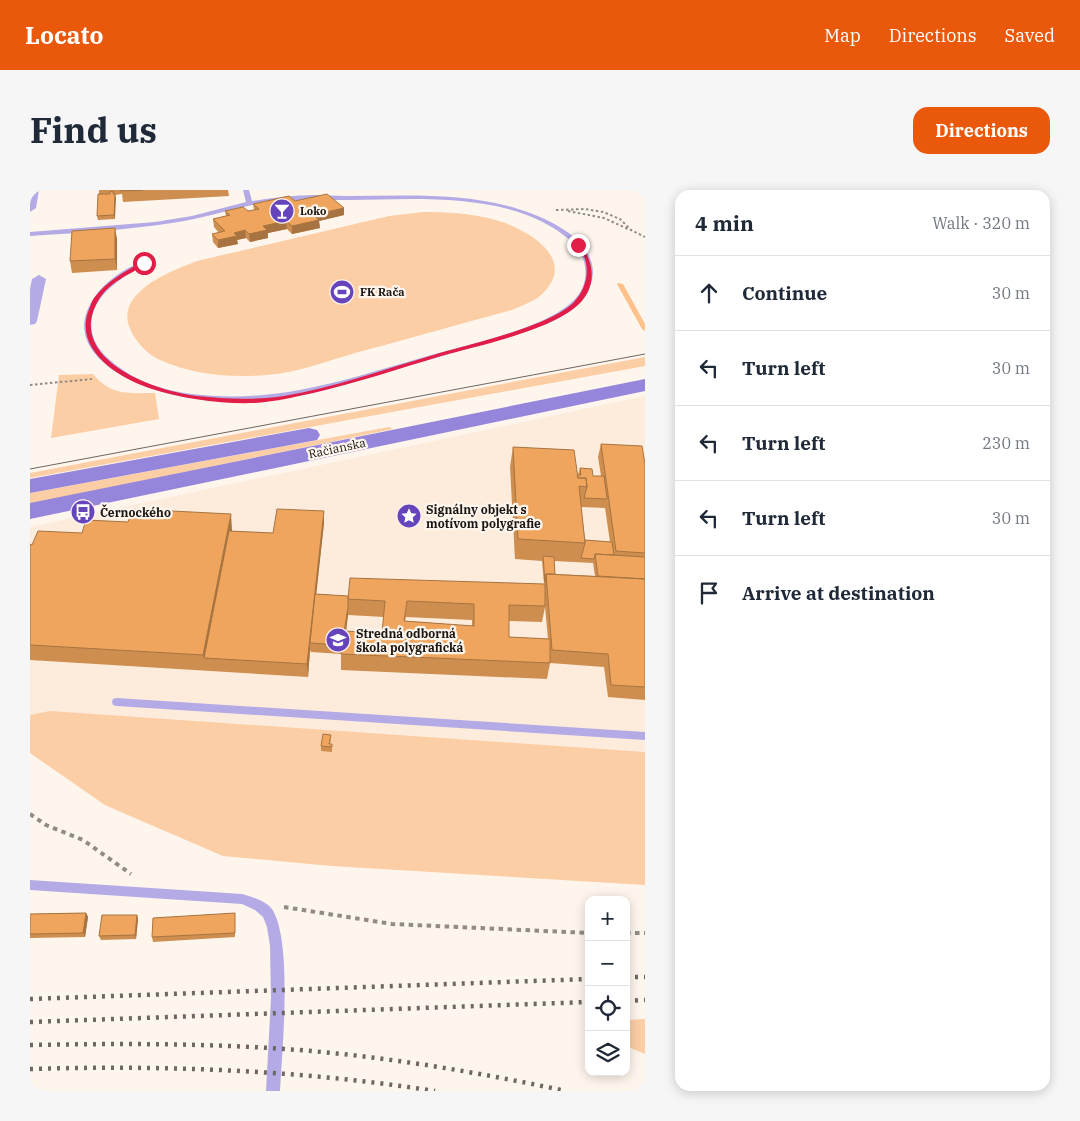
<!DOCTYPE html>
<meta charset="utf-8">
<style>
body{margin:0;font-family:"IBM Plex Serif",serif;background:#f6f6f7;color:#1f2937}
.controls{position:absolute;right:15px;bottom:15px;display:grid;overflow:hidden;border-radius:10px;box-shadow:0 2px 12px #0003}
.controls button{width:45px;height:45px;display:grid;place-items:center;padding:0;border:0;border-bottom:1px solid #e0e1e3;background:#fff;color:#1f2937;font:25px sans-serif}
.stop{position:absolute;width:15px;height:15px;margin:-11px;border:4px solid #e11d48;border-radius:50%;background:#fff}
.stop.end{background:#e11d48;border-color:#fff;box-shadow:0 1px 5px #0008}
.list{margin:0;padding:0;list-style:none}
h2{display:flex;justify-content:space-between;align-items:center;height:65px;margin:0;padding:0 20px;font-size:21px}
h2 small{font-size:16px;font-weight:400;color:#747a83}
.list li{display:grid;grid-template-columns:32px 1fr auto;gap:15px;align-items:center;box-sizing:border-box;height:75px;padding:0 20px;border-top:1px solid #e0e1e3}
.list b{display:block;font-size:19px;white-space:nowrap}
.list em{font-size:16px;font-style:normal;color:#747a83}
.icon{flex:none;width:28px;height:28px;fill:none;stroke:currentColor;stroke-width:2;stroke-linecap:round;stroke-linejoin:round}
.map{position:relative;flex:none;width:615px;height:901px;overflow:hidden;border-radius:15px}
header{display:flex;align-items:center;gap:30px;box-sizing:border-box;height:70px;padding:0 25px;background:#ea580c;color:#fff}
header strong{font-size:24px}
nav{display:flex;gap:28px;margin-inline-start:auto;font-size:18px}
.intro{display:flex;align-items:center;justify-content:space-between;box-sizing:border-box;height:120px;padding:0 30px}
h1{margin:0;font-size:35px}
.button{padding:12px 22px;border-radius:15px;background:#ea580c;color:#fff;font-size:18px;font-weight:700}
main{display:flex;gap:30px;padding:0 30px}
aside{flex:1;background:#fff;border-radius:15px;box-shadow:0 2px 12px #0003}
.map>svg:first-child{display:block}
.built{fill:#fdecdc}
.green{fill:#fccea5}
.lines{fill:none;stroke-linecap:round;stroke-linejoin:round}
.stream{fill:#fdc189;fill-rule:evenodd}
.path-far1{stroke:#918a85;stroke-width:2;stroke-dasharray:2.5 2.5;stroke-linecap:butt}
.path{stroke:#918a85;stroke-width:4;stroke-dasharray:4.5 4.5;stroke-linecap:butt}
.lane{fill:#b4abe6;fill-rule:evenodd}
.street{fill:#b4abe6;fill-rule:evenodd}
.secondary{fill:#9585db;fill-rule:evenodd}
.tram{stroke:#6d6762;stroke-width:1}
.rail{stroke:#6d6762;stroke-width:4.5;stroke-dasharray:3 6;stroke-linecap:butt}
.wall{fill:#ce8e50;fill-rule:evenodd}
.shaded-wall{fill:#a77441}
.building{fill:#efa55d;stroke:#a77441;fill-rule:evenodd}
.route{fill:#e11d48}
.labels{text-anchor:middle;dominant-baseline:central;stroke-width:4.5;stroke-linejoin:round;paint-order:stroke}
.far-poi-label{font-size:11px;font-weight:bold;fill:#1a1613;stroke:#fef5ed;text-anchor:start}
.street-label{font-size:12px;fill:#1a1613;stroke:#fef5ed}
.poi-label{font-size:12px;font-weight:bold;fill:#1a1613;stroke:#fef5ed;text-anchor:start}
</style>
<header>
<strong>Locato</strong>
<nav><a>Map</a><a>Directions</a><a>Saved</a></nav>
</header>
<div class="intro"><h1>Find us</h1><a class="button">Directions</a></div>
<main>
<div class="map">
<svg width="615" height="901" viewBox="0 0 615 901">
<rect width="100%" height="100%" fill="#fef5ed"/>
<!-- built -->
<path class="built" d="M615,206V694L193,666L76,616L0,563V337Z"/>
<!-- green -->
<path class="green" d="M393,22C416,22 439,23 462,29C495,37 552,69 510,106C502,112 491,116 482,120C430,134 378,149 325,163C297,171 267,183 237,185C200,188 164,185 130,170C117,164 107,153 101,141C82,103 141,81 167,71L359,26Z
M615,167V176L0,288V283Z
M63,184C81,206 99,203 125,203L129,229L21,248L29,185Z
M359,237L363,239L0,314V303Z
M20,521L615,562V695L301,676L193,666L75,615L0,563V525Z
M615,829V864L596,856V830Z"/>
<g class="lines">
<!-- stream -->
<path class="stream" d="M588,93L593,94L615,134V141L612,139L587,94Z"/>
<!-- path-far1 -->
<path class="path-far1" d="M526,20L555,19L573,22L590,29L601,40L615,47
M538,21L574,28L598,39
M0,195L62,189"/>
<!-- path -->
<path class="path" d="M0,624L16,635L53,650L101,684
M254,717L362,734L559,743
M596,743H615"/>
<!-- lane -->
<path class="lane" d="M213,0H219L222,11C243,8 264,5 285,5C295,5 306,6 316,6C370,6 425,2 478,16C508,24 563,45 563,83C562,99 552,113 539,122C520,135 498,141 476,147C453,154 429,161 406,168C352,183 299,203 244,210C214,213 184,212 155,207C112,201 25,165 64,108C75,91 95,78 114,71L117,73L116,74C91,88 56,108 62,142C65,159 79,170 93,180C113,194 138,201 162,204C251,215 322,187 405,164C443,153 516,138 543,111C561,94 559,67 541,51C485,1 389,9 320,10C290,10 263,9 233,13C203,18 173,29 142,33C95,40 48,43 0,46V42L125,32L162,26L216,12Z
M87,508L615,542V550L87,516L83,515L82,512L83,509Z
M0,690L212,704C222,707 235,710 242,719C263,751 252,861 250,901H236L241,808L240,756L237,737L233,727L225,720L212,714L0,700Z"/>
<!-- street -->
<path class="street" d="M0,0H9L6,18L0,22Z
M9,85L16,89L7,131L5,134L0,135V99L2,89Z"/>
<!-- secondary -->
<path class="secondary" d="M615,189V201L0,329V313Z
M279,238L287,240L290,245L287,250L0,303V289Z"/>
<!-- tram -->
<path class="tram" d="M0,279L615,164"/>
<!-- rail -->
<path class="rail" d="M596,787H615
M0,809L559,789
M596,811L615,810
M0,832L559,812
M0,855C113,853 226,853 338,867C404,875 470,887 536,901
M0,879C136,875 270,880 405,901"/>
</g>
<!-- wall -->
<path class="wall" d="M69,0H198L199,6L93,12L92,4L85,5V29L68,30L67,26L69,4Z
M265,11L314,18V25L289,31L290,38L262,44L257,39L238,43V48L220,52L216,48L207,50L208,54L188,58L183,52L182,44L189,43L184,37L183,29L196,26L195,21H218L224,20L223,14Z
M87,49V80L42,83L40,71Z
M571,254L615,274V510L578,507L574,477L520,473L517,489L311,480V464L281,462L280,460L278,487L0,470V354L2,355L52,343L202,341L243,343L294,321V333L286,404L318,406L514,394L512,371L485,369L480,277L483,257L547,285H548L550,278L563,286H571L568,267ZM551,317L575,318L580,352L555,350ZM524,371L563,373L565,386L525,384ZM515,417L518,449L479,447V431L512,432ZM318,425L354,427L352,443L316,442ZM376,427L442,430V436L375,431Z
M301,549L300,554H302V562L291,561V556Z
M56,723L58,727L55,747L0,748V724Z
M205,723V747L123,752L122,747Z
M107,725L108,729L106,749L71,750L69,746Z"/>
<!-- shaded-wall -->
<path class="shaded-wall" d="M85,4L86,8L85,29L84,25Z
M314,18V25L289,31L290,38L262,44V36L283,25Z
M256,31L257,39L238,43V48L220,52L219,44L233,36Z
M85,38L87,49V80L85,69Z
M215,40L216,48L207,50L208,54L188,58V50L204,43Z
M294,321V333L281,453H280V460L278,487L277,474Z
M201,324L202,340L178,469L174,468L173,465Z
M318,417V425L313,464V455Z
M56,723L58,727L55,747L53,743Z
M107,725L108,729L106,749L105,745Z"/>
<!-- building -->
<path class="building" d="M91,0H113L91,1Z
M83,1V4H85L84,25L67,26L68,4H80V2Z
M297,4L314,18L283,25L289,30L262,36L256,31L233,36L237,40L219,44L215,40L204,43L207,46L188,50L182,44L195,41L183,29L200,25L195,21L213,17L218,21L229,19L223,14L259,6L265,11Z
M85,38V69L40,71L42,41Z
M571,254L612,256L615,274V363L586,361Z
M483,257L544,260L548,288H556L557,297L549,296L555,353L488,349Z
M550,278L562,279L563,286H574L577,309L554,308L557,297L556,288H548L547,285H551Z
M102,319L201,324L173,465L0,455V354L2,355L8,341L52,343L56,330L98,332Z
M247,319L294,321L277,474L174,468L199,341L243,343Z
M555,350L582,352L584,365L565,364L564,369L551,368L555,353Z
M565,364L615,367V389L568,386Z
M513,366L524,367L525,384H516L515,392Z
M516,384L615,389V497L581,495L578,464L522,460Z
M320,388L515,394V416L479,415V447L520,449V473L311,464L314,441L352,443L355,411L318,409ZM377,411L444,414V436L374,431Z
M285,404L318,406V417L312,455L280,453Z
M293,544L301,545L299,554H302V557L291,556Z
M56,723L53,743L0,744V724Z
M205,723V743L122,747L123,728Z
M72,725H107L105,745L69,746Z"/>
<!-- route -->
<path class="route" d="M547,54H550C565,73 567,97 548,115C519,141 450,155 411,166C368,179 326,193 283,203C264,207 244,212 224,213C190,214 152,209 119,198C88,188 45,160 58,122C60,118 61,112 64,108C77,91 94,82 112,72H116V75C99,84 78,93 68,111C35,169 124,201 167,206C196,209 225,210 254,206C303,198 352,180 400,166C435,155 520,137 544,112C556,99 560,82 554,66C552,62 548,58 547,54Z"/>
<!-- icons -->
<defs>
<symbol id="bar-disc" viewBox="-11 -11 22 22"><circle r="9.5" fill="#6544bc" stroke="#fef5ed"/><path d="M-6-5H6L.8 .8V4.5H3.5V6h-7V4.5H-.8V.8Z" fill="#fff"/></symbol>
<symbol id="stadium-disc" viewBox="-11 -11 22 22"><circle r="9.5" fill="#6544bc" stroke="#fef5ed"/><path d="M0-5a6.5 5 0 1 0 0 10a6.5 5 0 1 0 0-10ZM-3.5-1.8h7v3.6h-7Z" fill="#fff"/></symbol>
<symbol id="bus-disc" viewBox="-11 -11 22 22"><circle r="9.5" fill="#6544bc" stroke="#fef5ed"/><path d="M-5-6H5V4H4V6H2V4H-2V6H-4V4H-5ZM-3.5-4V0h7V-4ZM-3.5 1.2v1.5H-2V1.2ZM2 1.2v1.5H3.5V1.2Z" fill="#fff"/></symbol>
<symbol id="sight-disc" viewBox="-11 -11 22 22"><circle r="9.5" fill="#6544bc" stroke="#fef5ed"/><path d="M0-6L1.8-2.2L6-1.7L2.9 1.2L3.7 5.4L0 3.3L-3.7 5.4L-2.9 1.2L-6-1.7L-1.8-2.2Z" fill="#fff"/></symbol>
<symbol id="school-disc" viewBox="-11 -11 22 22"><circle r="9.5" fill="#6544bc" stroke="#fef5ed"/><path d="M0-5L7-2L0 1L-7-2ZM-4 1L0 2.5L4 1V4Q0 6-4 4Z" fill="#fff"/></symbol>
</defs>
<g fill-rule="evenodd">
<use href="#bar-disc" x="238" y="7" width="28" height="28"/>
<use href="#stadium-disc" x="298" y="88" width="28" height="28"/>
<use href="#bus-disc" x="39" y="308" width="28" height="28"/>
<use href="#sight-disc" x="365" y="312" width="28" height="28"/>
<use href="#school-disc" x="294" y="436" width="28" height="28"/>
</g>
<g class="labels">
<!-- far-poi labels -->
<g class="far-poi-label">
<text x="270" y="21">Loko</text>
<text x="330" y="102">FK Rača</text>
</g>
<!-- street labels -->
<g class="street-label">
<text transform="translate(307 258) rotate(-12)">Račianska</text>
</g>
<!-- poi labels -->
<g class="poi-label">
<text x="396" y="319">Signálny objekt s<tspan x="396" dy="14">motívom polygrafie</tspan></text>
<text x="70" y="322">Černockého</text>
<text x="326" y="443">Stredná odborná<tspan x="326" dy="14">škola polygrafická</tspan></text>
</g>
</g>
</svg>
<div class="controls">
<button>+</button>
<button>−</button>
<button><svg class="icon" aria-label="locate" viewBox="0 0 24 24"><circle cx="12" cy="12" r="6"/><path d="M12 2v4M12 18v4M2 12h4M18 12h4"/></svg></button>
<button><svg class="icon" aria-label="layers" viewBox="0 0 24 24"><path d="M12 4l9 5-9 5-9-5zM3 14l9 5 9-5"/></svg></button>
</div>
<div class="stop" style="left:114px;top:73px"></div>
<div class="stop end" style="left:548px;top:55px"></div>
</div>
<aside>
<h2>4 min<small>Walk · 320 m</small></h2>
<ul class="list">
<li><svg class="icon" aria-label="ahead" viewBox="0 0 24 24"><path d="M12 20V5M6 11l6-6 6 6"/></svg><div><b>Continue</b></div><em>30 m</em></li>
<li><svg class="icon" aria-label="left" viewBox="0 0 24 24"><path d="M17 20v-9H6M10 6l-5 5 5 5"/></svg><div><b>Turn left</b></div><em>30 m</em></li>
<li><svg class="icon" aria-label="left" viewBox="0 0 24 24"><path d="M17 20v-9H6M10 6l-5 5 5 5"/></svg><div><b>Turn left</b></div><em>230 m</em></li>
<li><svg class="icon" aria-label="left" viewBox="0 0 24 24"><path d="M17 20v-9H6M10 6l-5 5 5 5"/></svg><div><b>Turn left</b></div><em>30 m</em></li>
<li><svg class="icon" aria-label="arrive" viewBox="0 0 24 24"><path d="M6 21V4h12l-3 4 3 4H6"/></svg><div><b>Arrive at destination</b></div></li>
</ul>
</aside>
</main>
